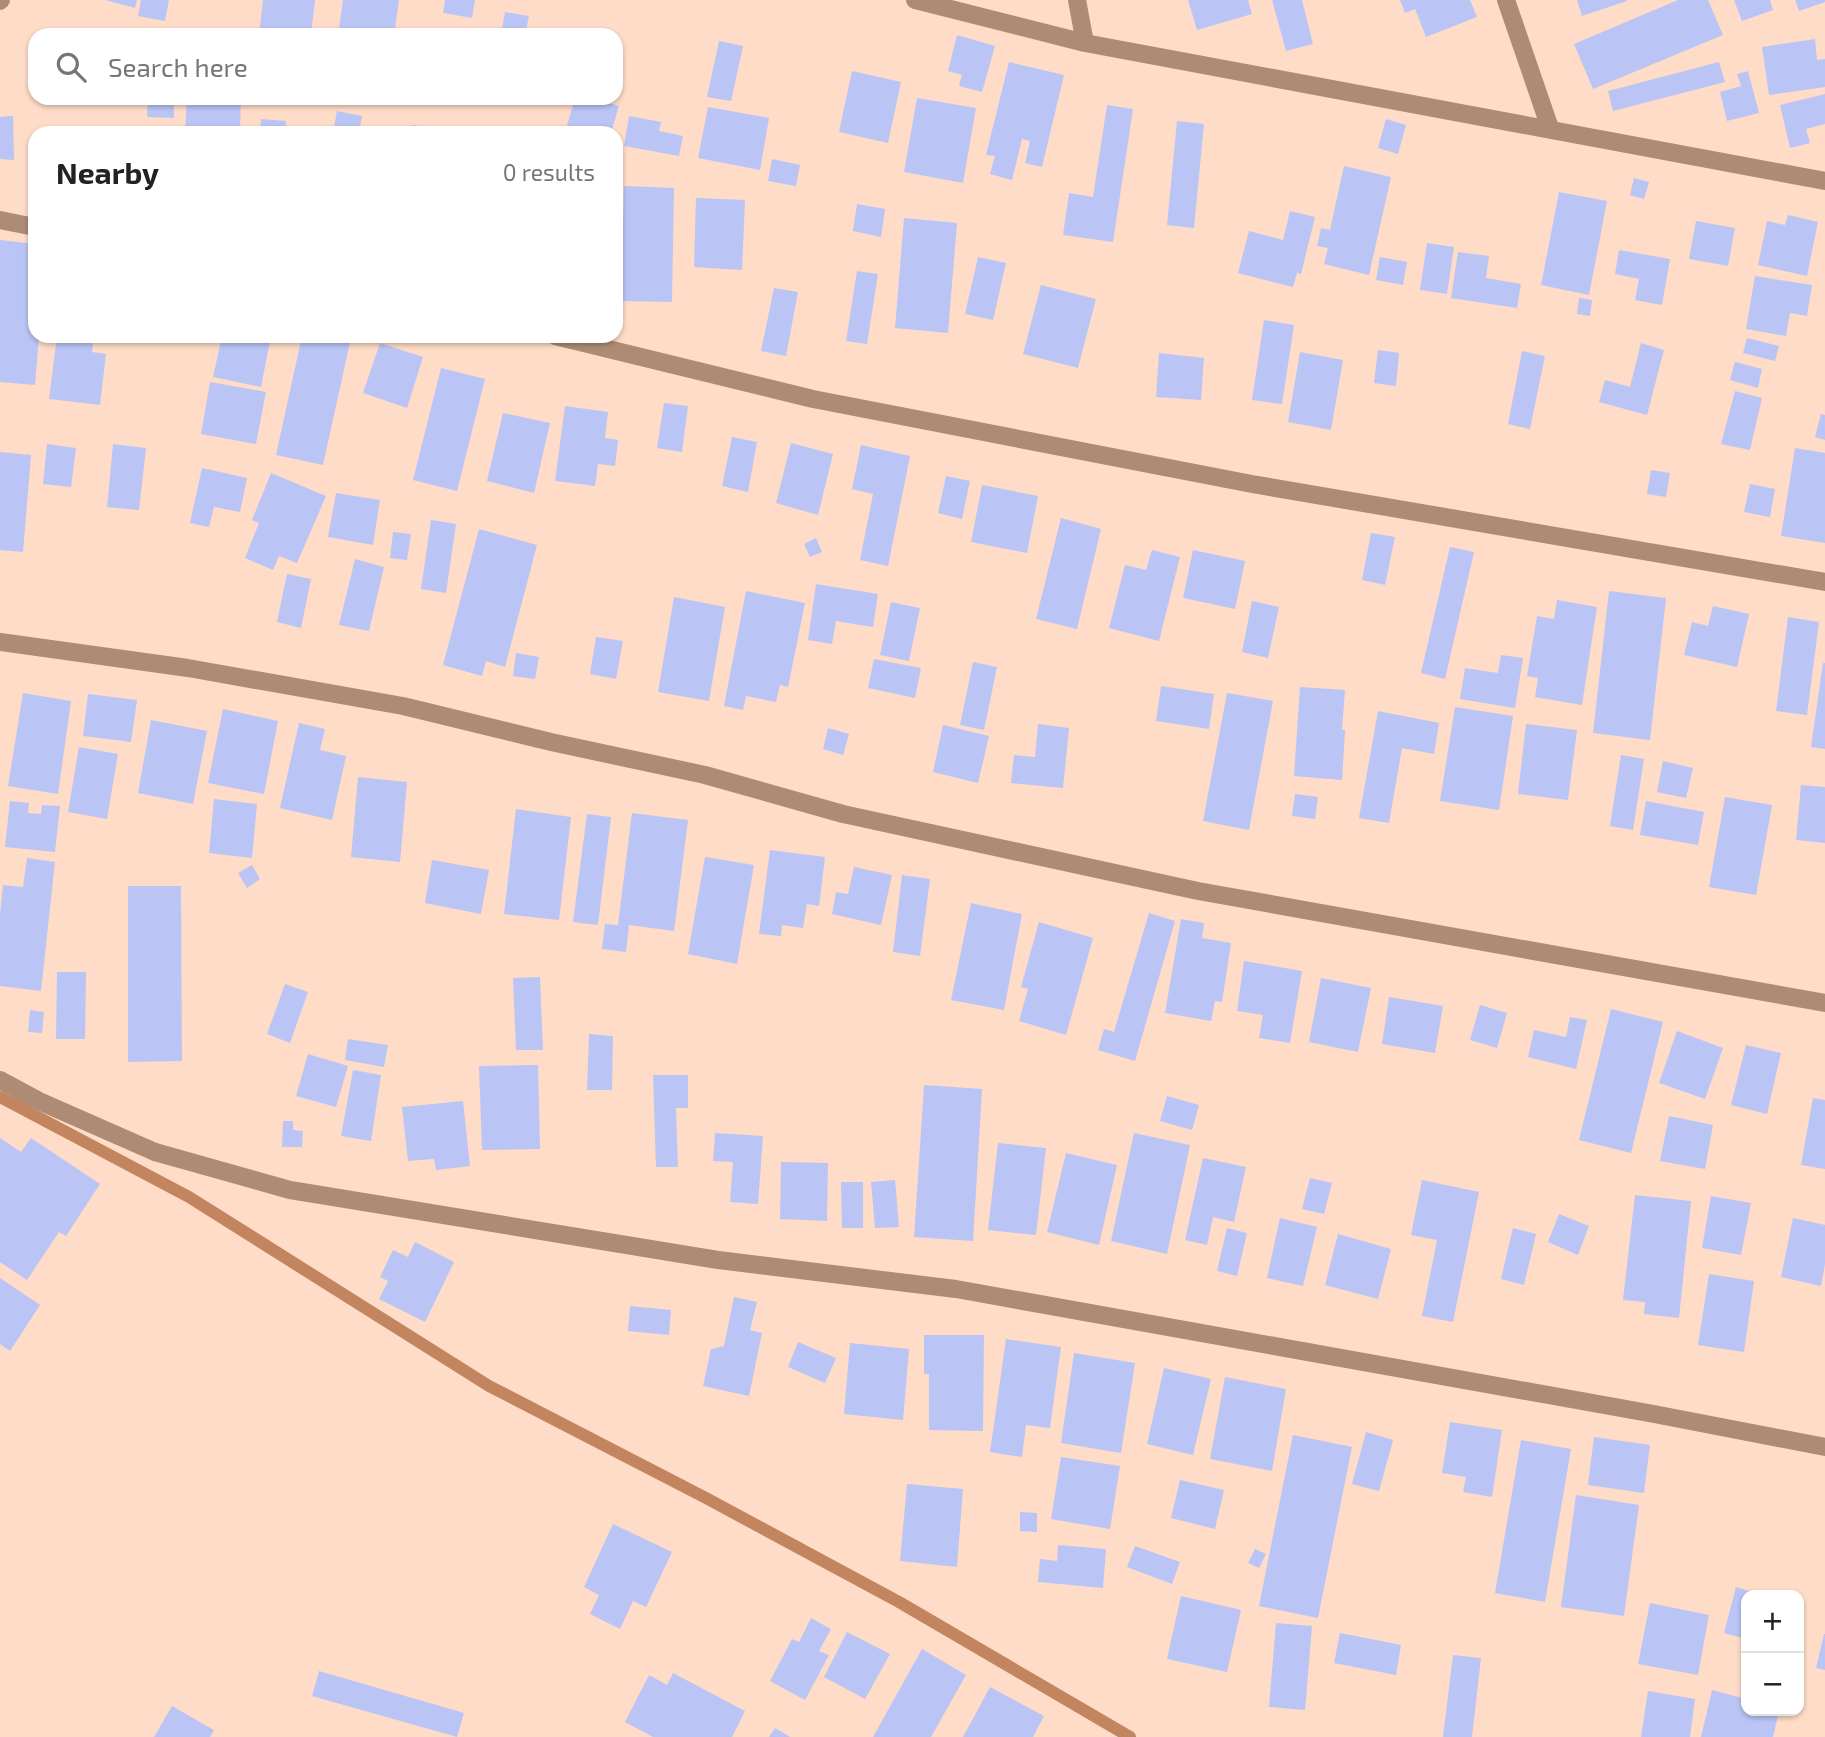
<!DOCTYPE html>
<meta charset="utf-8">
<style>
body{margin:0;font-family:"Exo 2",sans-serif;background:#f2f2f2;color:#222}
.controls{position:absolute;right:21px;bottom:21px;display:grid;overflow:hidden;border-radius:14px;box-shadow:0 2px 5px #0004}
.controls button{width:63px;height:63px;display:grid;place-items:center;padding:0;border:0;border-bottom:2px solid #e0e0e0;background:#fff;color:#222;font:35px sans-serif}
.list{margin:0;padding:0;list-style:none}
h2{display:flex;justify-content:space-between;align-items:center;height:91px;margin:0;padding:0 28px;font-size:30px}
h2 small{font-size:23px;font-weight:400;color:#767676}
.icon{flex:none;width:38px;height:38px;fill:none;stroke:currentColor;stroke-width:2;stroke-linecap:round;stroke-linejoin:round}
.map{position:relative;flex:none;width:1825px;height:1737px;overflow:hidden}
.search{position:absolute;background:#fff;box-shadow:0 2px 5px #0004;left:28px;top:28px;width:595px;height:77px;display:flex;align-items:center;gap:18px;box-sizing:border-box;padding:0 24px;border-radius:21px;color:#767676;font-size:26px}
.panel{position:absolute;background:#fff;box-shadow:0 2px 5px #0004;left:28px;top:126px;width:595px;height:217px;border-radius:21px}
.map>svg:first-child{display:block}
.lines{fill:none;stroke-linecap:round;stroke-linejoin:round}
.stream{stroke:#c3855f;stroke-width:12}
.building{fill:#bac5f6}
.service{stroke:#ae8b75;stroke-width:18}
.minor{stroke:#ae8b75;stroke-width:18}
</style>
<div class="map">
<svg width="1825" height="1737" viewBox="0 0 1825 1737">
<rect width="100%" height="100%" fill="#fedcc7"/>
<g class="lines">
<!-- stream -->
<path class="stream" d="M0,1097L189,1197L489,1386L706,1498L899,1602L1130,1737"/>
</g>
<!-- building -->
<path class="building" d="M105,0H137L135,8Z
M141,0H169L165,21L138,16Z
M263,0H315L311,35H259Z
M343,0H399L394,35H338Z
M445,0H475L472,18L443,13Z
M1188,0H1248L1252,14L1197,30Z
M1272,0H1302L1313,44L1286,51Z
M1400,0H1470L1477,17L1426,37L1415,9L1405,13Z
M1577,0H1627V1L1582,16Z
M1678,0H1708L1723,35L1593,89L1574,44Z
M1734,0H1770L1773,10L1742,21Z
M1795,0H1825V2L1799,11Z
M505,12L529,16L525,35H501Z
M957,35L995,46L982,92L959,86L962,75L948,71Z
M1815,39L1817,60L1825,59V87L1769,95L1762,47Z
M719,41L743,46L731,101L707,97Z
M1009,62L1064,75L1042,167L1025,163L1030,141L1022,139L1012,180L990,174L995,156L986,155Z
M1719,62L1725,82L1613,111L1608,91Z
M852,71L901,82L888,143L839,132Z
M1748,71L1759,113L1727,121L1720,92L1741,86L1737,74Z
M1825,94V124L1806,129L1810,143L1790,148L1780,105Z
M148,98H174V118L147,117Z
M187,98H241L240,129L200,128V133H185Z
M575,98H592L619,106L611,133H565Z
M917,98L976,108L963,183L904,172Z
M1107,105L1133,109L1113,242L1063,235L1069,193L1093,197Z
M708,107L769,118L760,170L698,158Z
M337,111L362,116L359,133H333Z
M13,116L14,160L0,159V117Z
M629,116L661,122L659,131L683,136L679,156L624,146Z
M261,119L286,121L285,133H260Z
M1386,119L1406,125L1398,154L1378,148Z
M1177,121L1204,124L1194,228L1167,225Z
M413,125L435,129V133H411Z
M772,159L800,165L796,186L768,181Z
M1344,166L1391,177L1369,275L1324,264L1328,248L1317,246L1321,228L1330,230Z
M1634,178L1649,182L1644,199L1630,195Z
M624,186L674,188L672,302L621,301Z
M1559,192L1607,201L1589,295L1541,285Z
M696,198L745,200L742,270L694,267Z
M857,204L885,209L881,237L853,231Z
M1290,211L1315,217L1301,274L1297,273L1293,287L1238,273L1249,231L1283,240Z
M1788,215L1818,222L1807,276L1758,265L1767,221L1785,225Z
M904,218L957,223L948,333L895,328Z
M1696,221L1735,228L1728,266L1689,259Z
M0,240L35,244V336H39L35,385L0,382Z
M1427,243L1454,247L1447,294L1420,290Z
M1619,250L1670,259L1662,305L1635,300L1639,279L1615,274Z
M1458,252L1489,256L1486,278L1521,284L1517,308L1451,298Z
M978,257L1006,263L993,320L965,314Z
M1380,257L1407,262L1403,285L1376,280Z
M857,271L878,274L867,344L846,341Z
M1755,276L1812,285L1807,316L1790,313L1786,336L1746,329Z
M1041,285L1096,299L1078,368L1023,354Z
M774,288L798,292L786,356L761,351Z
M1579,298L1592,300L1590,316L1577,314Z
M1264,320L1294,325L1282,404L1252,400Z
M57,336H94L92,352L106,354L100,405L49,399Z
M222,336H271L261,387L213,377Z
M302,336H324L350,342L323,465L276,455Z
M1747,338L1779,346L1775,361L1743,353Z
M380,343L423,357L407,408L363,393Z
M1641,343L1664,350L1647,415L1599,402L1605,380L1630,387Z
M1378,350L1399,353L1396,386L1374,383Z
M1522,351L1545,356L1530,429L1508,424Z
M1300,352L1343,360L1331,430L1288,422Z
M1159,353L1204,358L1201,400L1156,397Z
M1735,362L1762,369L1758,388L1730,380Z
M441,368L485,379L457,491L413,480Z
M210,382L266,392L256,444L201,434Z
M1735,391L1762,398L1750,450L1721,444Z
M664,403L688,406L682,452L657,448Z
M565,406L608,412L605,438L618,440L615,466L598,464L595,486L555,481Z
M503,413L550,423L534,493L487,481Z
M1821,414L1825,415V440L1815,437Z
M732,437L757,442L748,492L722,486Z
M791,443L833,454L818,515L776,503Z
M47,444L76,448L71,487L43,484Z
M113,444L146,448L139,510L107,507Z
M861,445L910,456L888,566L860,560L873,494L852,489Z
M1795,448L1825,453V543L1781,536Z
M0,452L31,455L23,552L0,550Z
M202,468L247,478L240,512L214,507L209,527L190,523Z
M1651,470L1670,473L1666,497L1647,494Z
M271,473L326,496L297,563L279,556L273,570L245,558L259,523L252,520Z
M946,476L970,481L962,519L938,513Z
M1750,484L1775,489L1770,517L1744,512Z
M982,485L1038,496L1027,553L971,542Z
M336,493L380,500L373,545L328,537Z
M1061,518L1101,529L1077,629L1036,619Z
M431,520L456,524L446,593L421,589Z
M479,529L537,545L505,667L486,661L482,676L443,665Z
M393,532L411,534L407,560L390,558Z
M1371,533L1395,537L1385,585L1362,580Z
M816,538L822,552L810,557L804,544Z
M1450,547L1474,552L1445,679L1421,673Z
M1152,550L1180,557L1159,641L1109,628L1125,565L1146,570Z
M1193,550L1245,561L1235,609L1183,598Z
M355,559L384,567L369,631L339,625Z
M287,574L311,579L301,628L277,622Z
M816,584L878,594L873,627L836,621L832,644L808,640Z
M746,591L805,603L788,687L780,685L776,702L746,696L743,710L724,706Z
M1609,591L1666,598L1650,740L1593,733Z
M674,597L725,607L709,701L658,692Z
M1557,600L1597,607L1582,705L1535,697L1538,678L1527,676L1537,616L1554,619Z
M1252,601L1279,607L1268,658L1242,652Z
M891,602L920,608L909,661L880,655Z
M1713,606L1749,614L1737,667L1684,655L1692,622L1708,626Z
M1788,617L1819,622L1807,715L1776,711Z
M596,637L623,641L616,679L590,674Z
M516,653L539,657L535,679L513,676Z
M1501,655L1523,658L1515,708L1460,699L1465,668L1498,673Z
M874,659L921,668L915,698L868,688Z
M973,662L997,667L984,730L960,725Z
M1823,663H1825V749L1811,747Z
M1161,686L1214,694L1209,729L1156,721Z
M1300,687L1345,690L1342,730H1345L1342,780L1294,776Z
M23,693L71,701L58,794L8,786Z
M1227,693L1273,701L1249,830L1203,821Z
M88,694L137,700L131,742L83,736Z
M1455,707L1513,716L1499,810L1440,801Z
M223,709L278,721L264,794L208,783Z
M1378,711L1439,723L1434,754L1402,748L1389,823L1359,818Z
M151,720L207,731L193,804L138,793Z
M299,723L325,729L320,750L346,756L332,820L280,808Z
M1038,724L1069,728L1063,788L1011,783L1014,755L1035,757Z
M1526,724L1577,730L1568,800L1518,794Z
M943,725L989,736L978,783L933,772Z
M828,728L849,734L843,755L823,749Z
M79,747L118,754L107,819L68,812Z
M1621,755L1644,759L1633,830L1610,826Z
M1663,761L1693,768L1686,798L1657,792Z
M358,777L407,782L400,862L351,857Z
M1801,785L1825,787V843L1796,840Z
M1295,794L1318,797L1315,819L1292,816Z
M1725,797L1772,805L1756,895L1709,887Z
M214,799L257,804L252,858L209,853Z
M10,801L29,803L28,813L41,814L42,805L60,806L55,852L5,847Z
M1646,801L1704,812L1698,845L1640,835Z
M516,809L571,817L559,920L504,914Z
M632,813L688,820L674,931L629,925L626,952L602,949L605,924L618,925Z
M587,814L611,817L598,925L573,922Z
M770,850L825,857L819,906L807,904L803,928L782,925L781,936L759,934Z
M705,857L754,865L737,964L688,954Z
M27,858L55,862L41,991L0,986V914L3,885L23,887Z
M432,860L489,870L481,914L425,903Z
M252,865L260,879L247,888L238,873Z
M854,867L892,875L881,925L832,914L836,892L848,894Z
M902,875L930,879L920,956L893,952Z
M128,886H181L182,1061L128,1062Z
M971,903L1022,914L1004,1010L951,1000Z
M1149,913L1175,921L1135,1061L1098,1050L1104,1029L1114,1032Z
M1181,919L1204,923L1202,938L1231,943L1222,1002L1215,1001L1211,1021L1165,1013Z
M1039,922L1093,938L1066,1035L1019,1021L1028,989L1021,987Z
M1244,961L1302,971L1290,1043L1259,1038L1263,1015L1237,1011Z
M57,972H86L85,1039H56Z
M540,977L543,1050H516L513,978Z
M1321,978L1371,988L1358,1052L1309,1042Z
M285,984L308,992L290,1043L267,1034Z
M1389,997L1443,1006L1435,1053L1382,1044Z
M1480,1005L1507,1013L1497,1048L1470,1040Z
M1611,1009L1663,1022L1631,1153L1579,1140Z
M30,1010L44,1012L42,1033L28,1032Z
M1570,1017L1587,1020L1576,1069L1528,1057L1534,1030L1566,1037Z
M1677,1031L1723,1048L1705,1099L1659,1083Z
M589,1034L613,1036L612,1090H587Z
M348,1039L388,1045L384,1067L345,1060Z
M1746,1045L1781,1053L1767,1114L1731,1105Z
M308,1054L348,1066L336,1107L296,1096Z
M538,1065L540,1149L482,1150L479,1066Z
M353,1070L381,1075L371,1141L341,1136Z
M653,1075H688V1108H676L678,1167H656Z
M924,1085L982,1089L973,1241L914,1237Z
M1167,1096L1199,1105L1192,1130L1160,1121Z
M1813,1098L1825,1100V1169L1801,1165Z
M463,1101L470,1166L436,1170L434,1159L408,1161L402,1107Z
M1669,1116L1713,1125L1705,1169L1660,1161Z
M283,1121H293V1130L303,1131L302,1147H282Z
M715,1133L763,1136L758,1204L730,1202L733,1162L713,1161Z
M1134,1133L1190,1145L1167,1254L1111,1241Z
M0,1138L21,1152L31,1138L100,1184L66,1236L59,1232L27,1280L0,1262Z
M998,1143L1046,1148L1036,1235L988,1230Z
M1066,1153L1117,1165L1099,1245L1047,1232Z
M1203,1158L1246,1167L1234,1222L1213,1217L1207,1245L1185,1240Z
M781,1162L828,1163L827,1221L780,1219Z
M1310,1178L1332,1183L1324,1214L1302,1209Z
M895,1180L899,1227L875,1228L871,1182Z
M1422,1180L1479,1192L1453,1322L1422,1316L1437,1240L1411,1235Z
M841,1182H863V1228H842Z
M1635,1195L1691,1201L1679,1318L1644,1314L1645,1302L1623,1300Z
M1711,1196L1751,1203L1741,1255L1702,1248Z
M1559,1214L1589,1226L1578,1255L1548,1242Z
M1280,1218L1317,1227L1303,1286L1267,1278Z
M1793,1218L1825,1225V1264L1821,1286L1781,1277Z
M1227,1228L1247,1233L1237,1276L1217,1271Z
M1513,1228L1536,1234L1524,1285L1501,1279Z
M1338,1234L1391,1249L1378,1299L1325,1285Z
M415,1242L454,1262L425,1322L379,1299L388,1281L380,1277L393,1250L408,1257Z
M1709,1274L1754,1281L1744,1352L1698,1345Z
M0,1278L40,1305L10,1351L0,1344Z
M734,1297L757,1302L750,1330L762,1333L749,1396L703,1386L711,1349L724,1346Z
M630,1306L671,1310L669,1335L628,1331Z
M924,1335H984L983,1431L929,1430V1374H924Z
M1006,1339L1061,1347L1050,1428L1026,1425L1022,1457L990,1452Z
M798,1342L836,1358L825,1383L788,1367Z
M850,1343L909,1349L903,1420L844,1414Z
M1074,1353L1135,1363L1121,1453L1061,1443Z
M1164,1368L1211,1379L1193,1455L1147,1444Z
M1225,1377L1286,1389L1272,1471L1210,1459Z
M1450,1422L1502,1430L1492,1497L1463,1492L1466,1477L1442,1473Z
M1366,1432L1393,1440L1379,1491L1352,1484Z
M1293,1435L1352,1447L1318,1618L1259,1606Z
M1594,1437L1650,1445L1644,1493L1588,1485Z
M1521,1440L1571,1449L1545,1602L1495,1593Z
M1061,1457L1120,1466L1110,1529L1051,1519Z
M1180,1480L1224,1490L1215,1529L1171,1518Z
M907,1484L963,1489L957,1567L900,1561Z
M1576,1495L1639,1505L1624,1616L1561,1607Z
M1020,1512L1037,1513V1532L1020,1531Z
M613,1524L672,1552L646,1607L633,1601L620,1629L590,1614L599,1595L584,1587Z
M1058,1545L1106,1549L1103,1588L1038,1582L1040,1559L1057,1561Z
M1135,1546L1180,1562L1172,1584L1127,1567Z
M1255,1549L1266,1554L1259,1568L1248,1563Z
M1736,1587L1762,1595H1746V1639L1724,1633Z
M1181,1596L1241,1610L1227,1672L1167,1659Z
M1650,1603L1709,1615L1698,1675L1638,1664Z
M811,1618L831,1629L819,1651L829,1655L805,1700L770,1681L792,1639L799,1642Z
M1276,1623L1312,1626L1305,1710L1269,1707Z
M847,1632L890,1654L865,1699L824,1677Z
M1340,1633L1401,1645L1396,1675L1334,1663Z
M1824,1634H1825V1670L1816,1668Z
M922,1649L966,1675L931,1737H873Z
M1453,1655L1481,1658L1472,1737H1443Z
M319,1671L464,1713L457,1737L312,1696Z
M673,1673L745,1711L732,1737H653L625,1722L649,1675L667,1685Z
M990,1687L1044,1716L1033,1737H963Z
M1712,1690L1746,1699V1711H1779L1773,1737H1701Z
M1648,1691L1695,1699L1690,1737H1641Z
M172,1706L214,1730L210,1737H154Z
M775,1728L790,1737H769Z"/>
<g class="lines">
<!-- service -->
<path class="service" d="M0,1080L39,1101L155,1152"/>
<!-- minor -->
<path class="minor" d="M915,0L1085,43L1825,181
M1077,0L1085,43
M1506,0L1550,128
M0,1L1,0
M0,220L35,227
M555,336L813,399L1252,484L1825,582
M0,642L188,668L403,706L551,742L705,775L843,814L1198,891L1825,1003
M155,1152L290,1190L718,1260L956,1289L1654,1414L1825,1447"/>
</g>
</svg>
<div class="controls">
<button>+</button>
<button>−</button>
</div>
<div class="search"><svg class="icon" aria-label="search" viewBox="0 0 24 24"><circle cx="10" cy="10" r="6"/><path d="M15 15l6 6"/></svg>Search here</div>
<section class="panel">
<h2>Nearby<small>0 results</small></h2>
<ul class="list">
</ul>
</section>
</div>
